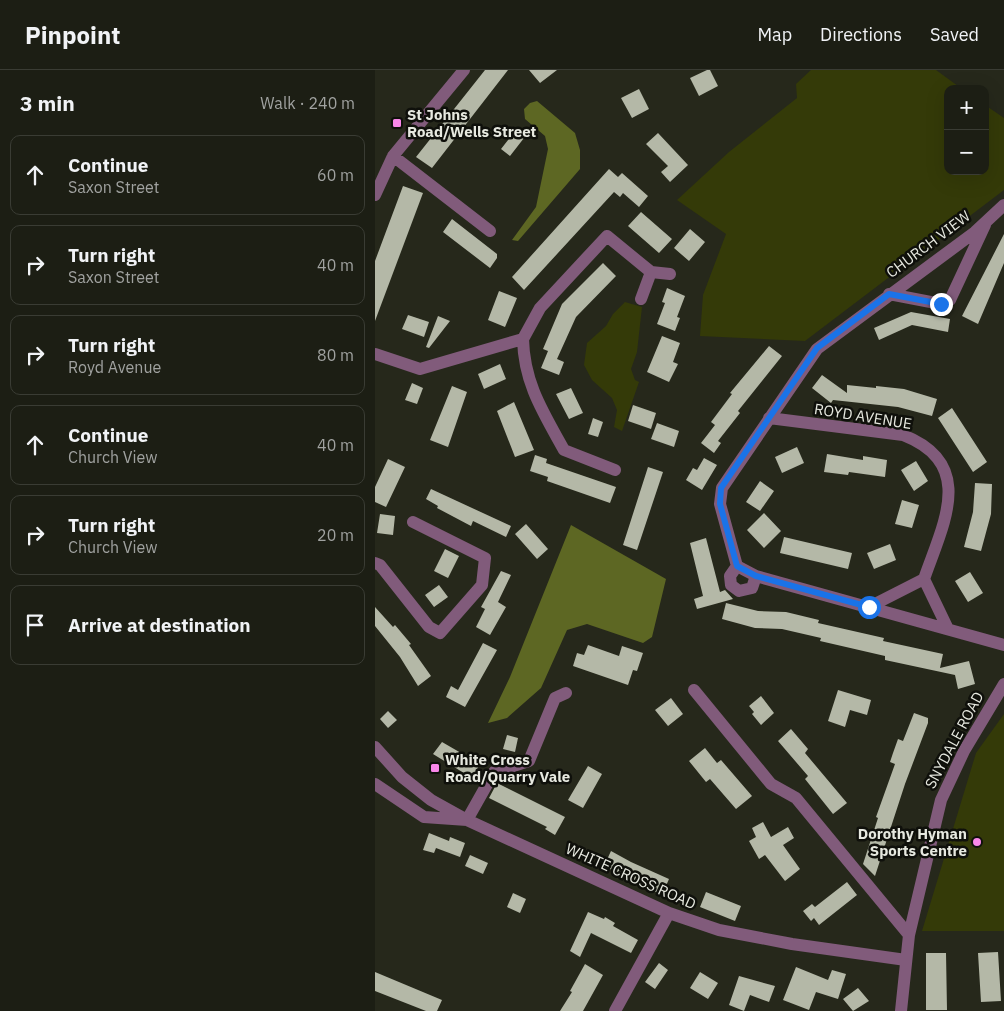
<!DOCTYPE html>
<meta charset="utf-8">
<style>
body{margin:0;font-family:"IBM Plex Sans",sans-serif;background:#25271d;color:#f1f3f6}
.controls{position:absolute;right:15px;top:15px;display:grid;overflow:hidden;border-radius:10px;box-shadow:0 5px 20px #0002}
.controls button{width:45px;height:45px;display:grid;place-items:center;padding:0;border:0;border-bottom:1px solid #3a3c34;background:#1c1e14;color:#f1f3f6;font:25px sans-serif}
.stop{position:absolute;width:15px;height:15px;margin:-11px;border:4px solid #1a73e8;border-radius:50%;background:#fff}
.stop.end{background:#1a73e8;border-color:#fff;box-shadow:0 1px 5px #0008}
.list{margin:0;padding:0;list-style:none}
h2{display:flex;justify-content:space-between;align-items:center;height:65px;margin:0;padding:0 20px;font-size:21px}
h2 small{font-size:16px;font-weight:400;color:#a0a2a0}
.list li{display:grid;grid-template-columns:32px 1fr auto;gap:15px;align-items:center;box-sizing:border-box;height:80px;margin:0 10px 10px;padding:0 10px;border:1px solid #3a3c34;border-radius:10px}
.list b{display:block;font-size:19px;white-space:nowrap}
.list p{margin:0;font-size:16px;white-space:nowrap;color:#a0a2a0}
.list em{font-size:16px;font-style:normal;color:#a0a2a0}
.icon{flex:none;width:28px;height:28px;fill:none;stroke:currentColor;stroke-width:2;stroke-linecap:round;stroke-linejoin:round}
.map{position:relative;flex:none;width:629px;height:941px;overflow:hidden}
header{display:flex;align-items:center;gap:30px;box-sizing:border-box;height:70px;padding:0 25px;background:#1c1e14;border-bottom:1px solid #3a3c34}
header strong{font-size:24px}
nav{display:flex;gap:28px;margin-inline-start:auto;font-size:18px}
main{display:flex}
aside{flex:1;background:#1c1e14}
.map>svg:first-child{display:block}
.green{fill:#343a08}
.forest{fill:#5d6723}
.building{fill:#b4b8a7}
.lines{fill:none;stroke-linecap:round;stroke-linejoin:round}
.minor{stroke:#815b7b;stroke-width:12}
.route{stroke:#1a73e8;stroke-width:6}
.poi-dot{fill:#f987e9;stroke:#0f100b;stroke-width:2}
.labels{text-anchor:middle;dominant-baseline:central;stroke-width:5;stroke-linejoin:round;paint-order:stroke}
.poi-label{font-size:15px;font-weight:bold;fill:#e7e9e0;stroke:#0f100b;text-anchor:start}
.street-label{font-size:15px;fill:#e7e9e0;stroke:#0f100b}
</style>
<header>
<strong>Pinpoint</strong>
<nav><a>Map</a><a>Directions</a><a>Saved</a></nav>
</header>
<main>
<aside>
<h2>3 min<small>Walk · 240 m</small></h2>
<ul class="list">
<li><svg class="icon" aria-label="ahead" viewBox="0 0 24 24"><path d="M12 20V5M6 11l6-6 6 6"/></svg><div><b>Continue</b><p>Saxon Street</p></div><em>60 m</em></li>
<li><svg class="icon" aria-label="right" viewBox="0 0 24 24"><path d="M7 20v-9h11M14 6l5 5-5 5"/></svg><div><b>Turn right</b><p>Saxon Street</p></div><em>40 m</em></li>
<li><svg class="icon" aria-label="right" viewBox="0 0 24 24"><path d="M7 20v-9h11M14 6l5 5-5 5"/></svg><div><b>Turn right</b><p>Royd Avenue</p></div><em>80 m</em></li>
<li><svg class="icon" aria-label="ahead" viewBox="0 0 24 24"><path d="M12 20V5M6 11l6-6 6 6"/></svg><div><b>Continue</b><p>Church View</p></div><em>40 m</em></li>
<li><svg class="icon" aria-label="right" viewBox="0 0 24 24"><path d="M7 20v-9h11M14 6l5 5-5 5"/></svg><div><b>Turn right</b><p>Church View</p></div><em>20 m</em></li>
<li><svg class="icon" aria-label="arrive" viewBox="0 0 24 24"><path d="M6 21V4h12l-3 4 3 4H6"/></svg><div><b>Arrive at destination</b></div></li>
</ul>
</aside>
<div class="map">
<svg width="629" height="941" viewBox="0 0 629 941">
<rect width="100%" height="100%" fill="#26281b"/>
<!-- green -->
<path class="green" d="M436,0H561L587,19H573V101H610V35L629,48V120L430,271L325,266L328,225L351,164L302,130L354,82L422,28L421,14Z
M250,232L267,237L262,282L256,299L260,310L264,312L247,361L239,357L242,340L237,328L217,310L209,295L212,273L231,256L238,244Z
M629,644V861H547L601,683Z"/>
<!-- forest -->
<path class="forest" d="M162,31L200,63L205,80V99L143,171L137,170L161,137L173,79L170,66L150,49L149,39L155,33Z
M196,455L291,509L277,567L268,573L212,554L192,560L166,618L132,648L113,653L135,607Z"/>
<!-- building -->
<path class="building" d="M110,0H133L57,98L41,87Z
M154,0H182L165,13Z
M332,0H335L343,16L324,26L315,8Z
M264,19L274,39L257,48L246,28Z
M140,61L149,68L135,86L126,79Z
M283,63L313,95L295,112L286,102L293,96L271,74Z
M234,99L243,107L247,103L273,126L264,137L248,123L245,127L239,122L149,220L137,207Z
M28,116L48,123L0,251V191Z
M266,142L297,169L284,183L253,156Z
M77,149L122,184V188L115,198L68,162Z
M315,159L330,172L314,191L299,178Z
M629,164V193L603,254L587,246Z
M228,193L241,206L201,247L182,289L189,292L184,305L166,298L173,281L168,279L187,234Z
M292,218L310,226L302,247L305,248L300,261L282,254L290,233L287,232Z
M124,221L142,228L130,257L113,250Z
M536,242L575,249L573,262L537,255L504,270L499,258Z
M33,245L54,252L49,267L27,259Z
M63,246L75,251L54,278L51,277Z
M287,266L305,273L298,292L303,294L294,312L272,302Z
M394,276L407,286L363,341L365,343L343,371L346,373L339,383L326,373L340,355L336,352L357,324L355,323Z
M125,294L131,309L109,319L103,304Z
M447,305L472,323V315L501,318V316L529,319L562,329L557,346L523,337L458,330L456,333L437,318Z
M37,313L48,318L42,334L30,330Z
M77,316L92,322L73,377L55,370Z
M196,318L208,343L194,349L181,324Z
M139,332L159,380L140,387L122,341Z
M258,335L281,343L276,359L253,351Z
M577,338L612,392L598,402L563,348Z
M218,348L228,352L223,367L213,364Z
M282,353L304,361L299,377L276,369Z
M422,377L429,393L407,403L400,387Z
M452,384L488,390V386L512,390L510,407L474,402L473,405L449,402Z
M160,385L172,389L171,393L241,417L235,433L172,411L173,407L155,401Z
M329,388L342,395L327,420L311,410L318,398L322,400Z
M13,389L30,397L11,437L0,432V417Z
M541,391L553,411L539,421L526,400Z
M273,397L288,402L262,480L248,475Z
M385,411L399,421L385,441L371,432Z
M600,413L617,414L616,444L606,481L589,477L598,442Z
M56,419L136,456L131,467L98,451L96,456L62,438L63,436L51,429Z
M527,430L544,435L537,458L520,454Z
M389,443L406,461L389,478L372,460Z
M5,444L20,446L18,465L2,463Z
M151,454L173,479L162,489L140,464Z
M409,467L477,483L473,499L405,483Z
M331,468L345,522L350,520L358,529L322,539L319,529L328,526L315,473Z
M515,474L521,490L499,499L492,483Z
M70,479L84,486L73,508L59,501Z
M126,501L136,505L123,532L131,537L115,565L101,557L110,539L106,537Z
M595,502L608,523L593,532L580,511Z
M64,515L73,527L59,537L50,525Z
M351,533L383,541L411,542L444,550L443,553L509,568L508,571L568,584L565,598L594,591L600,614L583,619L580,605L510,590V586L445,571L446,568L407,559L380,558L347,549Z
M0,537L18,557L20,555L36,574L34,575L56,606L43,616L25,587L0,556Z
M108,573L122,580L90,637L71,627L76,616L83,620Z
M213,575L244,586L247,576L268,583L262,601L258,600L253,615L198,596L202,583L209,585Z
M463,620L496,630L492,645L475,640L470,657L453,651Z
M386,626L399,643L386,655L377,644L379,642L374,636Z
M296,628L308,644L293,656L280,640Z
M13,641L22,650L13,658L5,649Z
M539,643L553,648V653L530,714L500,806L488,794L503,748L501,747L520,694L515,692L518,683L523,669L528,671Z
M416,659L433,679L430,683L472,733L458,744L430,709L433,706L403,671Z
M132,665L143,668L140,682L128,679Z
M67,672L105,694L97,708L58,684Z
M330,678L342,693L346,690L377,726L361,739L335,709L331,712L314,691Z
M213,696L227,704L208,738L193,730Z
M122,713L190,747L180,765L170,759L172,757L114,728Z
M388,752L396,767L413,757L419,768L408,775L425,799L410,811L390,785L384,789L374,771L381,767L377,758Z
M54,763L74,771L75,767L90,773L85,787L61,778L59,783L48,780Z
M236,781L256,792L294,809L287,825L229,796Z
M95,785L113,793L108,804L90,796Z
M472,812L482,825L444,855L439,848L436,851L428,841L437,834L440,837Z
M331,822L366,836L360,851L325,837Z
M138,823L151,829L145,843L132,837Z
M213,842L229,849L230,847L240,853L238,856L263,870L256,883L216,863L205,887L195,881Z
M623,882L626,931L606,932L603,883Z
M551,883H571L572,940H551Z
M284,893L293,900L280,919L270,912Z
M210,894L228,905L208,941H185L197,922L195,921Z
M421,897L453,910L457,900L471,904L463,929L441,922L434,940L408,930Z
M0,902L67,930L62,941H51L0,921Z
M325,902L343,913L333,929L315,918Z
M364,906L400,916L394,932L375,925L369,941L354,935Z
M483,918L494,931L478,941L468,929Z"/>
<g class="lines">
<!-- minor -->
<path class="minor" d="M18,86L115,161
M0,125L18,86L89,0
M629,135L600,162L442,279L347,418L345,434L362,496L381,506L629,575
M276,202L295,204
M514,224L566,234L575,230L610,155
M148,269C149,313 168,342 189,380L240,400
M0,284L45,299L148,269L165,238L232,166L276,202L266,229
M394,348L528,365C602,394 568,454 549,509
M0,493L5,495L54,557L65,563L107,515L110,488L38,452
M362,496L355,506L356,515L364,521L377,518L381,506
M549,509L573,559
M494,537L549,509
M319,620L396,714L421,728L534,865
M0,677L27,707L56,730L92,750L294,843L344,860L417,874L531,890
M0,714L49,747L92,750L119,702L154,691L180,628L191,623
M240,941L294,843
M526,941L534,865L566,730L589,681L629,614"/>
</g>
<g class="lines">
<!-- route -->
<path class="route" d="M494,537L381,506L362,496L345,434L346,418L442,278L514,224L566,234"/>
</g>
<!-- markers -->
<g class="poi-dot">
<rect x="17" y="48" width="10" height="10" rx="2.5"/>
<rect x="55" y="693" width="10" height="10" rx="2.5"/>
<circle cx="602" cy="772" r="5"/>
</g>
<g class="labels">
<!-- poi labels -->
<g class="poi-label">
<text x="32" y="44">St Johns<tspan x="32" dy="17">Road/Wells Street</tspan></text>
<text x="70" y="689">White Cross<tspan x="70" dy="17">Road/Quarry Vale</tspan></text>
<text x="592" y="763" text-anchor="end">Dorothy Hyman<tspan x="592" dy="17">Sports Centre</tspan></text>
</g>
<!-- street labels -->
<g class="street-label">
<text transform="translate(553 174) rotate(-37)">CHURCH VIEW</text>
<text transform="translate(488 346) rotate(9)">ROYD AVENUE</text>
<text transform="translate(579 670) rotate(-62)">SNYDALE ROAD</text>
<text transform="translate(256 806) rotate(24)">WHITE CROSS ROAD</text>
</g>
</g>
</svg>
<div class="controls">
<button>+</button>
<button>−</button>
</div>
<div class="stop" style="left:494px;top:537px"></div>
<div class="stop end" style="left:566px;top:234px"></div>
</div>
</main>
